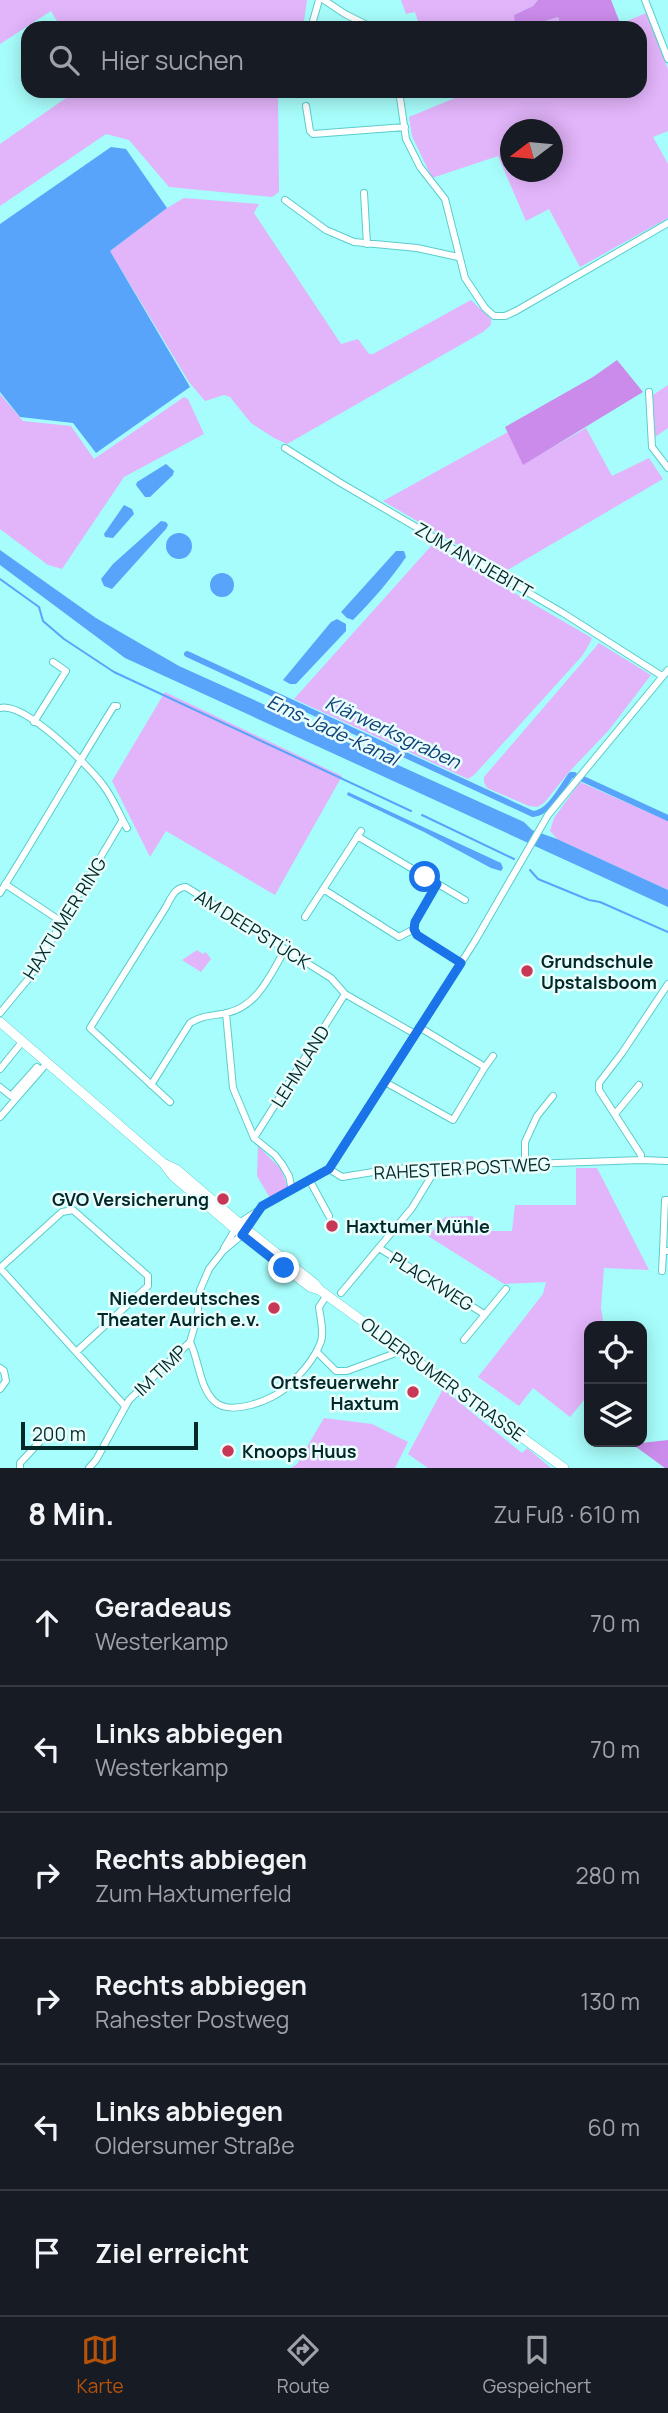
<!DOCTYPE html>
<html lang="de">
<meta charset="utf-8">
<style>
body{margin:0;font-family:Manrope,sans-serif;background:#242831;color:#f1f3f6}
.controls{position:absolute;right:21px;bottom:21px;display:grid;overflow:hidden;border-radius:14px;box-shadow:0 4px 18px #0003}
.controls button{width:63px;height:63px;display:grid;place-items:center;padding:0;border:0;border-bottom:2px solid #363941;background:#171b24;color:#f1f3f6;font:35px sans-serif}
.compass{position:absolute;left:500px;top:119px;width:63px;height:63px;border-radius:50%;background:#171b24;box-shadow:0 4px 18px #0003;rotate:254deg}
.scale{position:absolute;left:21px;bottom:18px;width:177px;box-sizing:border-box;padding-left:7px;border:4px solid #022928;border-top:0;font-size:19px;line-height:24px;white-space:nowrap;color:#022928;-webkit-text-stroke:5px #e9fdfc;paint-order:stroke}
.stop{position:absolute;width:21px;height:21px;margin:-16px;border:5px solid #1a73e8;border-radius:50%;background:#fff}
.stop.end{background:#1a73e8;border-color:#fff;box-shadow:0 2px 7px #0008}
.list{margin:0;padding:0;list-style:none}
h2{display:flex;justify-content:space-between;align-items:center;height:91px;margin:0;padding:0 28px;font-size:30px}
h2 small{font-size:23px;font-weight:400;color:#9ea1a6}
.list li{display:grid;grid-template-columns:46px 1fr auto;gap:21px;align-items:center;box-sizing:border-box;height:126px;padding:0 28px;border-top:2px solid #363941}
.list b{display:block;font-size:26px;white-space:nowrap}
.list p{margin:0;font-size:23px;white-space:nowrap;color:#9ea1a6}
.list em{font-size:23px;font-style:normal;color:#9ea1a6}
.icon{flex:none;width:38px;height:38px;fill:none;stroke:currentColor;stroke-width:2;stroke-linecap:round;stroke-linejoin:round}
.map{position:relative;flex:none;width:668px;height:1468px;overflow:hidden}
.search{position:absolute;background:#171b24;box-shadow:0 4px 18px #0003;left:21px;right:21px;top:21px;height:77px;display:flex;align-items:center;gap:18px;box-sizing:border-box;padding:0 24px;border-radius:21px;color:#9ea1a6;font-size:26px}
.sheet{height:847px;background:#171b24}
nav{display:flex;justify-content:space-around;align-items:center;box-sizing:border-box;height:98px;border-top:2px solid #363941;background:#171b24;font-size:19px;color:#9ea1a6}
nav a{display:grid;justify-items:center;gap:4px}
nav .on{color:#b45309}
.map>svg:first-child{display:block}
.green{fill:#e2b4fa;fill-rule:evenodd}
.forest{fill:#cb8beb}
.water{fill:#58a4fb}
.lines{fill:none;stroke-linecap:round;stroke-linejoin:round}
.stream{stroke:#58a4fb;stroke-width:2}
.canal{stroke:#58a4fb;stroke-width:6}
.street-casing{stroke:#5acdcb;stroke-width:8}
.secondary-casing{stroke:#5acdcb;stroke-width:10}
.street{stroke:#fff;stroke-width:6}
.secondary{stroke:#fff;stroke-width:9}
.route{stroke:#1a73e8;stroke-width:9}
.poi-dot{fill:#c83856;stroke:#e9fdfc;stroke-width:2.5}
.labels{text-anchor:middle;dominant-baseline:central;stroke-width:5;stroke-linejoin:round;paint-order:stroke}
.street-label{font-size:18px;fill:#022928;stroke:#e9fdfc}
.poi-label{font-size:18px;font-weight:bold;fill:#022928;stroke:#e9fdfc;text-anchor:start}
.water-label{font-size:19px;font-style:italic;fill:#0c4278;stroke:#e9fdfc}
</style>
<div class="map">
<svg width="668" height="1468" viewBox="0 0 668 1468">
<rect width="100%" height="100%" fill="#a7fdfb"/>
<!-- green -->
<path class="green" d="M0,0H307L303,28H61L51,11L0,44Z
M401,0H538L533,6L514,15L522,28L558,17L562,28H420L415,12L406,14Z
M646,13L668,69V131L653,137L668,164V218L580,267L549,209L526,221L498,156L432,178L412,136L409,117L467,93V91H640V28H610ZM510,130H552V172H510Z
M76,91H286V95L278,97L279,192L272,197L169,187L129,140L106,134L0,206V144Z
M184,198L259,204L254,213L341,344L358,339L369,354H373L471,300L491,319V325L483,332L287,444L274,438L251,423L230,397L224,395L205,401L189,382L110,251L167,208Z
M668,385V428L655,437L653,395Z
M0,394L23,421L71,426L94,459L184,397L188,399L204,434L124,477L62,569L48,565L0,529Z
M586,428L612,476L649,458L663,479L504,572L383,501L508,432L523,464Z
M432,545L592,638L590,643L582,656L495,752L474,775L468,779L294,699Z
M599,643L651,675L609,730L569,772L544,803L537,807L529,806L487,788L484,782V777Z
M165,692L342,776L275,895L166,831L150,857L112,781Z
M580,782L668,821V890L557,839L550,831L554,818Z
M197,950L203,954L206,952L211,959L201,972L182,960Z
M258,1146L282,1170L288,1188L270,1198L257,1176Z
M576,1168H597L649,1270L604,1268L601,1308L604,1326H589V1394L570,1417L533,1388L519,1406L478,1377L543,1294L546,1282L504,1284L428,1236L445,1217L472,1216L486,1231H512L515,1205H576Z
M443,1389L522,1453L527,1448L551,1468H428L408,1454Z
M324,1418L372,1424L408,1442L395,1468H291L297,1464Z"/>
<!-- forest -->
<path class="forest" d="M538,0H611L620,23L610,28H562L558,17L522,28L515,23L514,15L533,6Z
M617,360L643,392L523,465L505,427L593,377Z
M668,1440V1468H665L632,1444Z"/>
<!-- water -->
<path class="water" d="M111,147L126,149L167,208L110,251L190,387L96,453L73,423L20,417L0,392V224Z
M166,464L174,471L173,475L150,497H145L136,485L137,482Z
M124,505L132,509L134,514L113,538L105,537L104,534Z
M161,521L166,522L168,525L166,529L112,589L104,586L101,579L113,564Z
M166 546a13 13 0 1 1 26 0a13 13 0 1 1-26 0Z
M0,550L96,618L179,666L524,822L532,830L557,839L668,890V907L125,658L0,565Z
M396,551H404L406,557C391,579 372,601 353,620L347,618L341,612Z
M210 585a12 12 0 1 1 24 0a12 12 0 1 1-24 0Z
M337,619L346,624V631L296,684H290L283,680L331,622Z
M348,792L501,863L503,868L501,871L491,868L424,832L347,795Z"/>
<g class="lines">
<!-- stream -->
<path class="stream" d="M0,579L39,607L43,621L64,639L114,672L411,811
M422,815L514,859
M530,870L538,879L589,900L600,902L668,932"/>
<!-- canal -->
<path class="canal" d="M187,654L533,814C550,813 562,787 571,775H574
M583,779L668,818"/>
<defs>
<path id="street" d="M324,0L345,14L373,28
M645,0L668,59
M311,28L319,0
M399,91L406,139L420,167L445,199L465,278L485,308L494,316H505L516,311L668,223
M306,106L310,131L313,134L405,127
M364,193L367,244
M285,200L326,230L354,242L417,248L458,257
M649,392L652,447L668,468
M285,448L339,482L563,613L662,676
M0,708C25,702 88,765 103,785C113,798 119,814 127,828
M34,722L66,671L53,662
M357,836L465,900
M5,884L62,922
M437,884L415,922L414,929L417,935L461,963
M323,889L399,937L414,929
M0,893C39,831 75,768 114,706H117
M305,917L361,831
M0,1013L29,978L122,821
M226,1013L233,1088L254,1138L275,1155L282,1164L289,1176L292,1190
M485,1067L493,1056
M0,1069L22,1042
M385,1082L453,1120L485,1067L419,1027
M151,1085L190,1023C202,1015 213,1016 227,1013C258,1006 270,975 285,950
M0,1087L11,1096L37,1067
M170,1102L90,1028L166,907C171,898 175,887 186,887L331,978L345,994L415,1034
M615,1114L639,1085
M0,1117L47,1063
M254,1138L345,994
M641,1160V1155L599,1090V1083L622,1053L668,984
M525,1164V1142L537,1116L553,1096
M329,1169L342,1177L392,1169L641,1160L668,1161
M310,1181L329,1216
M668,1200H665L663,1251H668
M224,1248L239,1223L256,1212
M379,1248L484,1314
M0,1268L62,1212L73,1210L148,1276V1286L76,1352
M0,1268L125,1406
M662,1271L663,1251
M341,1293L412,1208L437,1167
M464,1340L506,1289
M190,1342C199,1360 199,1386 214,1401C230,1417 274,1400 288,1386C300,1375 314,1359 320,1344C325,1334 320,1317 319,1307L327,1295
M317,1352L336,1371H347L393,1354L397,1347
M0,1368L4,1371L6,1381L0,1389
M20,1468V1463L50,1431
M89,1468L96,1460L129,1400L190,1342L197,1318L200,1290L209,1269L223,1251L242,1235L262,1207L329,1169L475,941L548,815L668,670"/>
<path id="secondary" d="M0,1022L163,1163L173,1176L235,1229L310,1287L319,1290
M163,1163L176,1169L246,1229L314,1283L321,1291L564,1468"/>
</defs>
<!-- street casing -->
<use href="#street" class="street-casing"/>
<!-- secondary casing -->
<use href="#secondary" class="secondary-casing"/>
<!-- street -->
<use href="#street" class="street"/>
<!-- secondary -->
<use href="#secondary" class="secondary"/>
</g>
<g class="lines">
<!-- route -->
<path class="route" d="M284,1268L242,1235L262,1206L329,1169L461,963L417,935L414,929L415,922L437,884L425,877"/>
</g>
<!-- markers -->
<g class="poi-dot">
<circle cx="527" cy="971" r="7"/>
<circle cx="223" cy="1199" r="7"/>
<circle cx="332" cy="1226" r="7"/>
<circle cx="274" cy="1308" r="7"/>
<circle cx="413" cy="1392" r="7"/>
<circle cx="228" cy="1451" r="7"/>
</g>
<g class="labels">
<!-- street labels -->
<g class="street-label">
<text transform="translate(474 560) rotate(30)">ZUM ANTJEBITT</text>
<text transform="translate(64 918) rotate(-58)">HAXTUMER RING</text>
<text transform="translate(253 929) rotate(32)">AM DEEPSTÜCK</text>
<text transform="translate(300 1066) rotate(-58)">LEHMLAND</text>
<text transform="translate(462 1168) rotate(-3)">RAHESTER POSTWEG</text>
<text transform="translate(432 1281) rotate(32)">PLACKWEG</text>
<text transform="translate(160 1370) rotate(-44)">IM TIMP</text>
<text transform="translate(443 1379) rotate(36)">OLDERSUMER STRASSE</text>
</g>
<!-- poi labels -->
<g class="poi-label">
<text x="541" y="961">Grundschule<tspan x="541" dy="21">Upstalsboom</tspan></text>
<text x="209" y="1199" text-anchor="end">GVO Versicherung</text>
<text x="346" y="1226">Haxtumer Mühle</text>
<text x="260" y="1298" text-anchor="end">Niederdeutsches<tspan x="260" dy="21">Theater Aurich e.v.</tspan></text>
<text x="399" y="1382" text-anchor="end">Ortsfeuerwehr<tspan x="399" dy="21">Haxtum</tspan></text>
<text x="242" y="1451">Knoops Huus</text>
</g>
<!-- water labels -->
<g class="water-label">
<text transform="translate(333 730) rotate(25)">Ems-Jade-Kanal</text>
<text transform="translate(393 732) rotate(25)">Klärwerksgraben</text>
</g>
</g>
</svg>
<div class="controls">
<button><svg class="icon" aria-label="locate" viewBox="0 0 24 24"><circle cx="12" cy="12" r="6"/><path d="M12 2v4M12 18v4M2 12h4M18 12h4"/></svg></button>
<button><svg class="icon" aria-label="layers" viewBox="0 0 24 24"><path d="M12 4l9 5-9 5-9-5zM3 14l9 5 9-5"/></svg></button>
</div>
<svg class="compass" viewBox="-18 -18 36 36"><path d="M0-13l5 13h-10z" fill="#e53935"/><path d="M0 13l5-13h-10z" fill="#9ea1a6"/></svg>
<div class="scale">200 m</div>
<div class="stop" style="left:425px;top:877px"></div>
<div class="stop end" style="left:284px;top:1268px"></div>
<div class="search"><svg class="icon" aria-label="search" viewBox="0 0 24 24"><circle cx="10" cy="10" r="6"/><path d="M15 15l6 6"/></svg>Hier suchen</div>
</div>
<section class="sheet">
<h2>8 Min.<small>Zu Fuß · 610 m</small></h2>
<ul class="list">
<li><svg class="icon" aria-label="ahead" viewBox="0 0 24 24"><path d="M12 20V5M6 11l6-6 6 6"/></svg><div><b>Geradeaus</b><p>Westerkamp</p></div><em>70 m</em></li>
<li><svg class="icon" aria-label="left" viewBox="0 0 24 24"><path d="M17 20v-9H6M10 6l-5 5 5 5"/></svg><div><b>Links abbiegen</b><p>Westerkamp</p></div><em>70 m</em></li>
<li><svg class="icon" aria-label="right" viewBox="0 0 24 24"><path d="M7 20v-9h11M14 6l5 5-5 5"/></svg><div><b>Rechts abbiegen</b><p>Zum Haxtumerfeld</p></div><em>280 m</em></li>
<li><svg class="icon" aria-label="right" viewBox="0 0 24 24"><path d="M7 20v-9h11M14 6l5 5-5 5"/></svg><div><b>Rechts abbiegen</b><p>Rahester Postweg</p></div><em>130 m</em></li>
<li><svg class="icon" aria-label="left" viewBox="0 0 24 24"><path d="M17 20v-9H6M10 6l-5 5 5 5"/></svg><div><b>Links abbiegen</b><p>Oldersumer Straße</p></div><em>60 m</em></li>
<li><svg class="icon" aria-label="arrive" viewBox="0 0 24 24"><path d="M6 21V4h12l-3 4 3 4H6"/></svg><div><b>Ziel erreicht</b></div></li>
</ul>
</section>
<nav>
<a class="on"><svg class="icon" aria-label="map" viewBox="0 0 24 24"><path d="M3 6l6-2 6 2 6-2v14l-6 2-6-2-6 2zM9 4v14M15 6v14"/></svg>Karte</a>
<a><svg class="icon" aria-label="directions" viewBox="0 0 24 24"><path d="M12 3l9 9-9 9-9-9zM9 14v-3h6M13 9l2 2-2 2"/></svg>Route</a>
<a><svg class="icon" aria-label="saved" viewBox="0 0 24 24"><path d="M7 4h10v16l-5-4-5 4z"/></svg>Gespeichert</a>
</nav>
